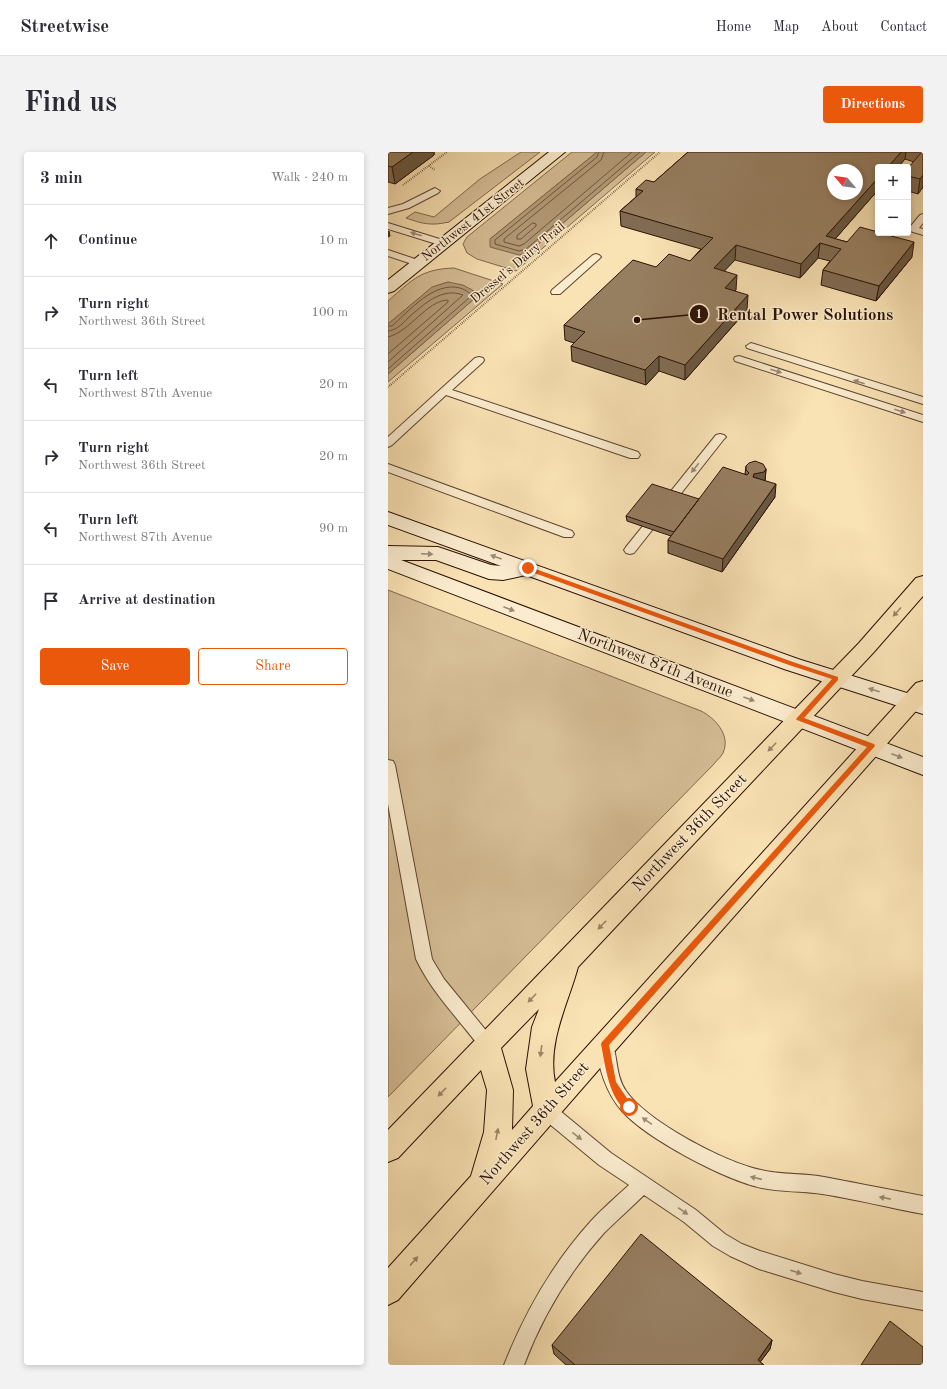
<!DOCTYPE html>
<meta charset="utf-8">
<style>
body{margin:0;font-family:"Old Standard TT",serif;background:#f2f2f3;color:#2b2b33}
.controls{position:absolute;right:12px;top:12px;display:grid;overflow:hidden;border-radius:4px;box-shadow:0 2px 6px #0003}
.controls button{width:36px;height:36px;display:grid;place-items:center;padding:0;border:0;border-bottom:1px solid #e1e1e2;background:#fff;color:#2b2b33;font:20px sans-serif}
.compass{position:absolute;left:439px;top:12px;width:36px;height:36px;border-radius:50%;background:#fff;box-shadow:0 2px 6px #0003;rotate:299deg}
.stop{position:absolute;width:12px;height:12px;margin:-9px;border:3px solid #ea580c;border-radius:50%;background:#fff}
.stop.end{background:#ea580c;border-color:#fff;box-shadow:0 1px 4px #0008}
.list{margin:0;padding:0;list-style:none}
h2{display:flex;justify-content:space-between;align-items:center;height:52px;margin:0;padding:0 16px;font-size:17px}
h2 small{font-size:13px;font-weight:400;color:#7c7c81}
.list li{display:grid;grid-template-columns:26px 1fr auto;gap:12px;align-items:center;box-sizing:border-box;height:72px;padding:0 16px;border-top:1px solid #e1e1e2}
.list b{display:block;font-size:15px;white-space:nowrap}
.list p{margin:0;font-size:13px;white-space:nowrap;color:#7c7c81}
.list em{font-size:13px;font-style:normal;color:#7c7c81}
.actions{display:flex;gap:8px;padding:12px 16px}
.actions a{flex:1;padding:9px 0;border:1px solid #ea580c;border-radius:4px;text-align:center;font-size:14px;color:#ea580c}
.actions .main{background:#ea580c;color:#fff}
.icon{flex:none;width:22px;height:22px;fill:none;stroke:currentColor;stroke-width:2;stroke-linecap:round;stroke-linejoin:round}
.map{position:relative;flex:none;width:535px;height:1213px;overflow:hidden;border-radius:4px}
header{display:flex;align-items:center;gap:24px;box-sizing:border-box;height:56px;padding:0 20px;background:#fff;border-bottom:1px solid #e1e1e2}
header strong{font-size:19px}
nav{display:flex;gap:22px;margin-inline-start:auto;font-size:14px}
.intro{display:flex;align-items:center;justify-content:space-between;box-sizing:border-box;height:96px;padding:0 24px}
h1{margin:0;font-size:28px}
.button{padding:10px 18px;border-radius:4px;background:#ea580c;color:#fff;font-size:14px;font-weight:700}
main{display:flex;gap:24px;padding:0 24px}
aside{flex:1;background:#fff;border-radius:4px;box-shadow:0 2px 6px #0003}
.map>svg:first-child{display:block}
.green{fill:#d6be96;stroke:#80684d}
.water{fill:#b39b78;stroke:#7d644a}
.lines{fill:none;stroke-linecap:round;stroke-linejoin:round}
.shore{stroke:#6f563e;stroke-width:1}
.lane-casing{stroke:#5e4530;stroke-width:2}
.secondary-casing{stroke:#2b1104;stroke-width:2}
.primary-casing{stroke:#2b1104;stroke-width:2}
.path{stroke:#2b1104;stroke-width:2;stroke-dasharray:0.5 1.5;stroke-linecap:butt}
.lane{fill:#fbecce;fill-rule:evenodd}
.secondary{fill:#fbecce;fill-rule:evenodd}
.primary{fill:#f9e2b4;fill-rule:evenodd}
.wall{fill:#816c53;stroke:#2b1104}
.shaded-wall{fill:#695843;stroke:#2b1104}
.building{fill:#967e60;stroke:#2b1104;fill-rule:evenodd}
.oneway{fill:#9d8973}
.oneway2{fill:#9c8465}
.route{fill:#ea580c}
.labels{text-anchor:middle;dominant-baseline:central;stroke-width:3;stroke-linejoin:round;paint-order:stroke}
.far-street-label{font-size:13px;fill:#2b1104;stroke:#fbecce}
.street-label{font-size:16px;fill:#2b1104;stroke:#fbecce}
.leader{fill:none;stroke:#2b1104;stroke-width:1.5}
.callout-dot{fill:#2b1104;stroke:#fbecce;stroke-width:1.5}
.mark-label{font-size:12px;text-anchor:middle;font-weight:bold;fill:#fff}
.callout-label{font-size:17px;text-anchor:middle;font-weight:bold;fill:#2b1104;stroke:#fbecce;stroke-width:3;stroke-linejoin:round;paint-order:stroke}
</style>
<header>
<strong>Streetwise</strong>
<nav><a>Home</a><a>Map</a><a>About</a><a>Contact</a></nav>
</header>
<div class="intro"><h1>Find us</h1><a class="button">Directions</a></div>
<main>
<aside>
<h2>3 min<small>Walk · 240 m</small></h2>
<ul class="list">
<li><svg class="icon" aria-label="ahead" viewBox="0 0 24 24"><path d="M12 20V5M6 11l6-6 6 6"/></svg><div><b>Continue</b></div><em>10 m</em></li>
<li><svg class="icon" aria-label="right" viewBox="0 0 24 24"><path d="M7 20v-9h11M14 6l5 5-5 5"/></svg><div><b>Turn right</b><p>Northwest 36th Street</p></div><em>100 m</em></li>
<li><svg class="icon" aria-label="left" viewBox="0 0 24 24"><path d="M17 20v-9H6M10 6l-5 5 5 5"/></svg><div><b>Turn left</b><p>Northwest 87th Avenue</p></div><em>20 m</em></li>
<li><svg class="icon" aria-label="right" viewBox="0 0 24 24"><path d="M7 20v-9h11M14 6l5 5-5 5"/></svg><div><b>Turn right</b><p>Northwest 36th Street</p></div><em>20 m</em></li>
<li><svg class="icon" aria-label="left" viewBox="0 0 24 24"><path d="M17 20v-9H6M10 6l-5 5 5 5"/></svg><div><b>Turn left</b><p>Northwest 87th Avenue</p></div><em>90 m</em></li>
<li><svg class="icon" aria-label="arrive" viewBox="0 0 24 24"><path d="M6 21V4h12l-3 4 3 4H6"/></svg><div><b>Arrive at destination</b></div></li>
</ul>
<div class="actions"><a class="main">Save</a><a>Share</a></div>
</aside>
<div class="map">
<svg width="535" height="1213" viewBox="0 0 535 1213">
<rect width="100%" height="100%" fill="#f9e2b4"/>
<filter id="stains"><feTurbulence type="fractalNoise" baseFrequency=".005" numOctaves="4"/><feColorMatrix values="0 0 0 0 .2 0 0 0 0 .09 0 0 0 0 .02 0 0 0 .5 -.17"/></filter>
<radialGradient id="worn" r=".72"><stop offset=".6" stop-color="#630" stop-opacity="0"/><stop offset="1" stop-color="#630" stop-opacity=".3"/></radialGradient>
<!-- green -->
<path class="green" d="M133,0H152L61,70C43,74 35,72 18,66L27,60L46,65L92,27Z
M184,0H209L102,87L140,101L258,0H267L128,119L89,107L79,101L75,92L79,85Z
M66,116L115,132L0,230V222L87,146L60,130L45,135L0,172V149C24,128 33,117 66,116Z
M0,438L313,559C327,566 343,583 335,601C333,605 328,609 325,613L0,945Z"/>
<!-- water -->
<path class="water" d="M209,0H258L140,101L131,103L102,95V87Z
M60,130L75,133L86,139L87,146L0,222V172L44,135Z"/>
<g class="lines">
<!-- shore -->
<path class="shore" d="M211,0L209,5L107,88V92L131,99L138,97L252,0
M216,0L213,8L116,87V90L131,94L136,92L244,0
M145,71L148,72V74L133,87H129V84Z
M0,174H4C21,159 46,129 72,136C76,137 80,140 83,142L82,145L0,217
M0,179C9,178 14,172 20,166C36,152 54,135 75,143L0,210
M0,185C23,179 38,149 60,148V150L0,202"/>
<defs>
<path id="lane" d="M47,36L52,39L50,41L21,56L0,62V56L15,52Z
M535,62V71L531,76L535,77V83L522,79L520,77L522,75L532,63Z
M0,71L58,89L60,91L55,94L0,77Z
M0,98L33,109L35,111L30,114L0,104Z
M208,102L211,103L213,105L211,107L172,142H164L163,140L164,138L205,103Z
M363,191L535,245V252L359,196L358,194Z
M351,204L535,263V270L347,209L346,207L347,205Z
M91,205L95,206L96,208L95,210L64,238L250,300L252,303L250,306H242L58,243L4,293L0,295V285L87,206Z
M332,282L336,283L338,285L336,287L246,401L242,402L238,401L236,398L238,395L328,283Z
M0,312L184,379L186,382L184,385H176L0,320Z
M0,608L5,609L7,613L44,807L56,827L105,887L107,892L105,897L99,900L93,897C71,867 44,841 28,807L0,652Z
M217,884L223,887C230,903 227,923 238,939C260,970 336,1010 373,1018C394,1023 415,1021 436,1025C469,1031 502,1038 535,1044V1062C501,1056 468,1047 434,1042C414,1039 393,1040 374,1036C337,1028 259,987 234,959C226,950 220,939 216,928C212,916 206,898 211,887Z
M159,951L165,953L223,1001L308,1058L337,1082L354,1092L372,1099L446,1122L474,1129L535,1140V1158L474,1147L446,1140L371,1117L342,1104L325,1094L296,1070L256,1043C243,1056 229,1068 216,1081C181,1120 154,1165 136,1213H116C137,1160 165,1111 203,1069C215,1056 228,1045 241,1033L211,1013L153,965L150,959L153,953Z"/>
<path id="secondary" d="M161,0H177L6,139L0,141V128Z
M0,360L410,507L535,546V562L396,517L138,423L115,428L101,427L48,408H13L535,605V623L0,417V394L50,395L103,413L113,414L0,373Z"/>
<path id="primary" d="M535,424V444L485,501L190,815C180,852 159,890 167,930L528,531L535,529V551L226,900L10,1148L0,1153V1116L83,1024L96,980L99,938L93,918L10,1006L0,1010V978L471,491L528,426ZM151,857L144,875L138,917L145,954L124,978L125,938L113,896Z"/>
</defs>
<!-- lane casing -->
<use href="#lane" class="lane-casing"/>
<!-- secondary casing -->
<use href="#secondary" class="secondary-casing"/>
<!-- primary casing -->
<use href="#primary" class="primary-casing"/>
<!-- path -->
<path class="path" d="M41,14L47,18
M15,33L59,0
M0,235L272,0"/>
<!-- lane -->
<use href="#lane" class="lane"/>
<!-- secondary -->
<use href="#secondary" class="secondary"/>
<!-- primary -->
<use href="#primary" class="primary"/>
</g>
<!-- wall -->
<path class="wall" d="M0,0H46V3L7,32L0,30Z
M300,0H535V35L530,42L520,39V16L526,10L517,7L510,15H490V38L447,87L524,105L488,149L433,133L435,118L442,109L430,106L412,126L347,108L336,119L348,138L347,139L359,158L297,228L271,219L258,233L184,209L183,194L186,191L177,188L176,173L268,115L302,109L313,97L233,74L232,59L248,45V37L266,30Z
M358,314L378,317L377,329L387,345L334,420L280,401V388L283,384L239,369L238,364L311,347L357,322Z
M384,1188L382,1197L372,1210L376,1213H178L166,1202L164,1193Z"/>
<!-- shaded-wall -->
<path class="shaded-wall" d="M25,0H46V3L7,32L4,15Z
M513,0H518L517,7L510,15H500Z
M535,23V35L530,42L532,27Z
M490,26V38L441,94L438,84Z
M1,79L2,84L0,85V80Z
M526,90L524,105L488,149L491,134Z
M432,91L430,106L412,126L413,112Z
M348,93L347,108L325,131L326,116Z
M349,123L348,138L336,151L337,136Z
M360,143L359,158L297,228V213Z
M271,204V219L258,233L257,218Z
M378,317L377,329L365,325L366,322Z
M388,332L387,345L334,420L335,407Z
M384,1188L382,1197L370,1213V1208Z"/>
<!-- building -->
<path class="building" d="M0,0H25L4,15L0,14Z
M300,0H513L500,15H490V26L438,84L459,90L472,75L490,80V81H492L526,90L491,134L435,118L453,97L432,91L413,112L348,93L326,116L349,123L337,136L360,143L297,213L271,204L257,218L183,194L197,180L176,173L245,108L268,115L281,102L302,109L325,86L232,59L255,39L248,37L258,28L266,30ZM445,18H469V42H445Z
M534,0H535V23L532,27L520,24V16Z
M367,309L375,312L378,317L376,320L366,322L365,325L388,332L335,407L280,388L335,315L359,323L361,321L358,318V314L361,311Z
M264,332L311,347L286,380L238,364Z
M253,1082L384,1188L370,1208L376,1213H187L164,1193Z
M502,1169L535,1195V1213H473Z"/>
<!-- one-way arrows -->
<defs><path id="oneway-solid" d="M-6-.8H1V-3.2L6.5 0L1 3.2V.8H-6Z"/></defs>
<g class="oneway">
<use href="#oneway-solid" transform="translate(28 82) rotate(-163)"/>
<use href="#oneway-solid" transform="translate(388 219) rotate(18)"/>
<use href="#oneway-solid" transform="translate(471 230) rotate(-162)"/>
<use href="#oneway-solid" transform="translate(512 259) rotate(18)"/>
<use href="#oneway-solid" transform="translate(307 316) rotate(129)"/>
<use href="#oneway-solid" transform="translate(39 402) rotate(2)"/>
<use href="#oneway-solid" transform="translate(108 405) rotate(-160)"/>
<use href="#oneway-solid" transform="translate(121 457) rotate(21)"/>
<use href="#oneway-solid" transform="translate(486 538) rotate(-162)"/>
<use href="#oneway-solid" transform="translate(361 547) rotate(20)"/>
<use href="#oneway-solid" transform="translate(509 604) rotate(21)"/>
<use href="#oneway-solid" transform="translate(259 969) rotate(-145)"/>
<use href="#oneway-solid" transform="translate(189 984) rotate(38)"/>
<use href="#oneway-solid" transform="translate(368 1026) rotate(-167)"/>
<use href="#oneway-solid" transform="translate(497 1046) rotate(-169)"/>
<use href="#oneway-solid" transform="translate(295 1059) rotate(35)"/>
<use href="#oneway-solid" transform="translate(408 1120) rotate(18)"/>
</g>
<g class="oneway2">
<use href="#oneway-solid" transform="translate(509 460) rotate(132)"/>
<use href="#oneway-solid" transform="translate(384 595) rotate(134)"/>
<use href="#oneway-solid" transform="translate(214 773) rotate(134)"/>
<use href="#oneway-solid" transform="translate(144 846) rotate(134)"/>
<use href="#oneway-solid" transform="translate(153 899) rotate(98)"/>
<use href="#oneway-solid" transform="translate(54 940) rotate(134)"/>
<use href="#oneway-solid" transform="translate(109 982) rotate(-79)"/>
<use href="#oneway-solid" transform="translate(26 1109) rotate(-49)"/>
</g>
<!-- route -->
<path class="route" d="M138,415H142L405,510L450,525V528L416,566L486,592L487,594L221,893L228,930L245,955L241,959C221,951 217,911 213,892L214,890L479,595L409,568L408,567L444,527L401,513L138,418Z"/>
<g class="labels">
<!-- far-street labels -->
<g class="far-street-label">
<text transform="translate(85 68) rotate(-38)">Northwest 41st Street</text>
<text transform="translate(130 111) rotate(-40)">Dressel's Dairy Trail</text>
</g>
<!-- street labels -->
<g class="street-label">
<text transform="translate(267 512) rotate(21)">Northwest 87th Avenue</text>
<text transform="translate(302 681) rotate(-46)">Northwest 36th Street</text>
<text transform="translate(147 972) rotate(-49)">Northwest 36th Street</text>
</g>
</g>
<!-- callouts -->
<path class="leader" d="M249 168L311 162"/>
<g class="callout-dot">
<circle cx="249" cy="168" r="4"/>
<circle cx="311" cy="162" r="10"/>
</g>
<g class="mark-label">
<text x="311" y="166">1</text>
</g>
<g class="callout-label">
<text x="417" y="168">Rental Power Solutions</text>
</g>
<rect width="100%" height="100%" filter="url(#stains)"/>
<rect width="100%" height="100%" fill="url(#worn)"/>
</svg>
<div class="controls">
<button>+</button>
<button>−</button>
</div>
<svg class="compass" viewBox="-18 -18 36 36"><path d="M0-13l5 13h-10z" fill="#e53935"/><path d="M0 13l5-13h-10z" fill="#7c7c81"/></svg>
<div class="stop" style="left:241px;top:955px"></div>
<div class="stop end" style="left:140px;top:416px"></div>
</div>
</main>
